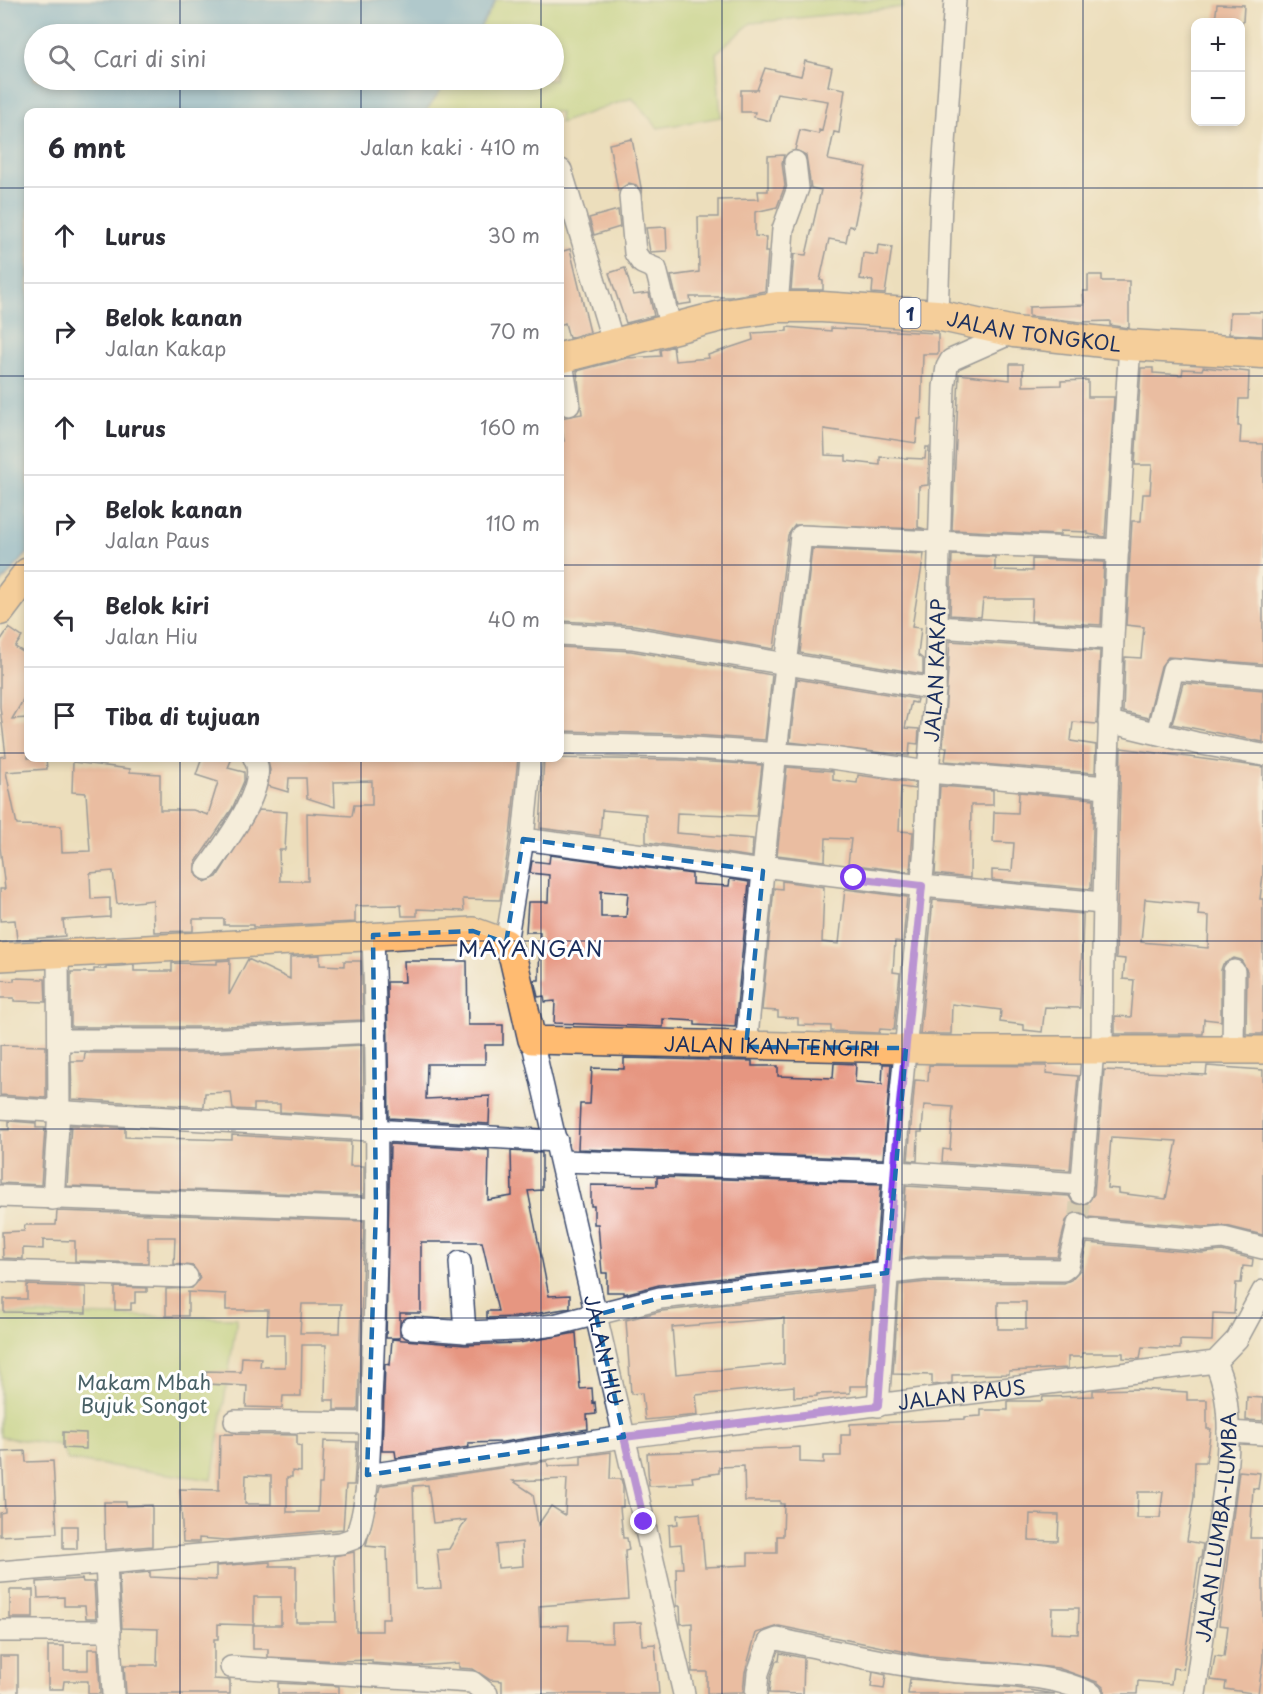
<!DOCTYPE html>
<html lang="id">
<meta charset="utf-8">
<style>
body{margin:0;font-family:"Playpen Sans",sans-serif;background:#f7f7f7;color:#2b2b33}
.controls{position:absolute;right:18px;top:18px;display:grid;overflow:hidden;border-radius:12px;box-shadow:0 3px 9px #0003}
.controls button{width:54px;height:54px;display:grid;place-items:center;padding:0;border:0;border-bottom:2px solid #e1e1e2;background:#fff;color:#2b2b33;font:30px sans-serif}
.stop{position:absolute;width:18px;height:18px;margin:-14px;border:4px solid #7c3aed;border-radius:50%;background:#fff}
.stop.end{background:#7c3aed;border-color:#fff;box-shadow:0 2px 6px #0008}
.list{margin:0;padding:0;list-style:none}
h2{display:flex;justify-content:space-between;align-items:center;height:78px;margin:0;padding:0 24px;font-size:26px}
h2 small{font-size:20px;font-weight:400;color:#7c7c81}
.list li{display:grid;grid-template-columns:39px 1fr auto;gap:18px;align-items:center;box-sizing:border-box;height:96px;padding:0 24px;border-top:2px solid #e1e1e2}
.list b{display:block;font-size:22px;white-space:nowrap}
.list p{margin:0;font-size:20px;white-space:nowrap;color:#7c7c81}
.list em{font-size:20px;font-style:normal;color:#7c7c81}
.icon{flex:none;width:33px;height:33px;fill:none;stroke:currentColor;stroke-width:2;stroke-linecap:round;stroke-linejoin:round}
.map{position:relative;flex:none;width:1263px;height:1694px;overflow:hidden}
.search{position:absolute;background:#fff;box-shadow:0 3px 9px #0003;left:24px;top:24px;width:540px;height:66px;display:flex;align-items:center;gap:15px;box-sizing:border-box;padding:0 21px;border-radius:33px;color:#7c7c81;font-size:22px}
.panel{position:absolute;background:#fff;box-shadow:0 3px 9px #0003;left:24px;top:108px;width:540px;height:654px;border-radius:12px}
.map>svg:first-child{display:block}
.green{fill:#b3d57d;stroke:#67826e;stroke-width:1.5}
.water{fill:#66addd;stroke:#406e9e;stroke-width:1.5}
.building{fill:#e69681;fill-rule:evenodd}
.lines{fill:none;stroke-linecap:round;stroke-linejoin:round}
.minor-tunnel{stroke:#c2bba9;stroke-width:21;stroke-dasharray:21 10;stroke-linecap:butt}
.minor-casing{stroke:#3a496c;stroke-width:24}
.major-casing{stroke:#3a496c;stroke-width:30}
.highway-casing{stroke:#3a496c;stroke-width:33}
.minor{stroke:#fff;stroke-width:21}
.major{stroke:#ffbb71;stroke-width:27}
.highway{stroke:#ffbb71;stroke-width:30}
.route{stroke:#7c3aed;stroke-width:8}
.marked{fill:none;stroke:#1f6fb2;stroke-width:4.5;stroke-dasharray:12 8;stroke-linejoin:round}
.grid{fill:none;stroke:#1b2f5e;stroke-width:1.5;stroke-opacity:0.55}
.labels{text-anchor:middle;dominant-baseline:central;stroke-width:6;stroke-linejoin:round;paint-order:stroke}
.shield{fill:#fff;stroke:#5f6d8e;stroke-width:1.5}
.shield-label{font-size:18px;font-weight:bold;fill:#1b2f5e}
.street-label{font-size:20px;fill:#1b2f5e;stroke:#fff}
.park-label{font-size:20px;fill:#496167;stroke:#fff}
.quarter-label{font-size:22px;letter-spacing:1.5px;fill:#1b2f5e;stroke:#fff}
</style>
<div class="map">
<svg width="1263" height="1694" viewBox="0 0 1263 1694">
<rect width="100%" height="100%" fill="#fff"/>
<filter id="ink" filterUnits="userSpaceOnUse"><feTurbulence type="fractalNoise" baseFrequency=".0167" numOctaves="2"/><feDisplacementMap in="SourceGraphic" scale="12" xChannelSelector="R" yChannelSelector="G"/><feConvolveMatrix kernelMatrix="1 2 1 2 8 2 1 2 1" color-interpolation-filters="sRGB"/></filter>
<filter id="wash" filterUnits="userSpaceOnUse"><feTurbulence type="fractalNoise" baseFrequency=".008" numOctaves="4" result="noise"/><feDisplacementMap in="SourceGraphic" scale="24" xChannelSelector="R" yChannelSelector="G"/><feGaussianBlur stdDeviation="1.35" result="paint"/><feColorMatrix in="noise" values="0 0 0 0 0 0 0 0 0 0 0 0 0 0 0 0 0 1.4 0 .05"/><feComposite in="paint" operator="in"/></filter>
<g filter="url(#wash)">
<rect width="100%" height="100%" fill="#ecdebc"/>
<!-- green -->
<path class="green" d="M496,0H902V7L751,23L716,53L721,117L658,128L632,98L560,123V112H425L448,80H554V34H476Z
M0,1314L237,1318L212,1480L68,1460L60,1445L0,1437Z"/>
<!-- water -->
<path class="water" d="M0,0H496L476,34H34V80H448L425,112H28V553L0,584Z"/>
<g id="blocks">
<!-- building -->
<path class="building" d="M1217,4L1244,5L1243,22H1215Z
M805,61L832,67L828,86L845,89L839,133L834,132L828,160L866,167L854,227L849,226L846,242L829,239L820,280L823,281V290H791L794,254L806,255L821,190L811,188L806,155L795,150L800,130L819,134V130L822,131L828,101L777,93L770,121L754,117L755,112H741V90H757L765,68L801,76Z
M632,139L638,171L642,193L636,185L629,183L618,191L613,164L609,144Z
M784,155L782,163L785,186L777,207L755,212V236L766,237L765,252H768L765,291L730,297H690L691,303L678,305L671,276L699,272L698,217H718V200L759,199L758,191H768V156Z
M618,210L620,227L594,235L589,218Z
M666,227L667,251L650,252L646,228Z
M878,245L892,247L885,294L872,293L873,281L860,279L863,253L877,255Z
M570,249L590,332L569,338L565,323L560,325V252Z
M625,268L633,295L649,293L654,316L626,323L609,273Z
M1088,275H1102V281H1129V328L1110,325V321L1081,322L1029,316V307L1084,305L1083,291H1088Z
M1230,312H1263V336L1229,334Z
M787,327L831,331V328L938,333V354H923L921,419H918L916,443L824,429L825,455L846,456V461L880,465V457L925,459L926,447H929L928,485L919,486L918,527L925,529L795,525L788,535L774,649L634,625L560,621V441H564L560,418L582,414L577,371L627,358L661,356L660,350L673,346L675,361L709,358L708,355L753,340L752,333L787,331Z
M1010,364H1023V386L1061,385V381L1088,380V397H1114L1105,537L1088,534V532L1060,531V535L952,530L959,374L1010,380Z
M1203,367L1249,372L1248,399H1239L1238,426H1241L1240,443L1263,444V664L1168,657L1161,666L1148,718L1123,712L1125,657L1141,658L1144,627L1126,625L1132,521H1141L1143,494H1150L1152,465H1135L1141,368H1153V373L1182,375L1183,369L1202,370Z
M812,549L924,554L912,627L921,628L918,655L923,659V674L800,653Z
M952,555L995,557V570L1032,571V559L1104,562L1101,625L1031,621L1032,599H983L981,617L950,615Z
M9,628L22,637L15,647L28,655V692L12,719L28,718V758H46L47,769L6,772L17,825L61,826L62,852L90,851L86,793L72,792L73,762L130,769V772L160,774V810H193L208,815L218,782L196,775L202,758H232L228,768L244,772V781L232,809L196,862V875L205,882L217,877L259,810L287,812L285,850H279L280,881H308L307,813L352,816L354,805H372V781L334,782L335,807L307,798L306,778H289L288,792L268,786L270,770L267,758H518L510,837L500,900L463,899L464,911L417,909V916H402L401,905L355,906V922L253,927V925H224V919H193V931L154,932L153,900L117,904L113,871L90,873L91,899L110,898V917L63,920L65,936L17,940L15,920L0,921V889H5L0,847V757L6,756L0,707V641Z
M950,641L1100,651L1097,724L1073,722L1071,741L1096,745L1095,773L945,761L947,747H943Z
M560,647L631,651L772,675L765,740L679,734L560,731Z
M797,679L917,699L916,703L911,702L905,728L919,729L918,744L910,743L909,756L790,742Z
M1183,683L1263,690V742L1172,724Z
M1121,748L1263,767V875L1260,899H1263V1034H1246L1247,971L1241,960L1234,958L1223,964L1221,970V1021L1204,1019L1203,1034H1115V1016L1131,1017L1134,980L1123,979L1125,959L1116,958ZM1145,899L1199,904L1198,915L1209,916L1208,948L1141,942Z
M544,758L678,760L762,765L756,816L677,813L676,833L753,839L752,857L646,842V814L602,810L600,836L540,828Z
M787,767L833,771V780L857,783L858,775L915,783V789L901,787L899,831L913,832L910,872L848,864L851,839L826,838L825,861L777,855Z
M940,786L993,790V805H971L970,878L935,874Z
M1019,792L1094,799L1091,889L992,880V870L1012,871L1014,843L993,842L994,812L1018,813Z
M550,855L692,874V884L729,886L730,879L749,882L735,1027L695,1025V1021L663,1019V1027L554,1023L555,1001L545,1002L544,996L538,997L534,980H539L540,932H526L528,902H548L549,875L530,873L532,861L549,863ZM601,891L628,893L626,917H601Z
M782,881L824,887L822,942L839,944L845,889L907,897L903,942L895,941L893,972L900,973L894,1030L880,1029L879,1033L831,1031V1026L798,1025V1018L778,1017V1011L762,1010L774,888L782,889Z
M933,900L1083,914L1080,1008L1045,1007L1042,1032L1024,1030V1025L1000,1022L1001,1010L952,1004L951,1034H920Z
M320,955V965L344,966V961H361L363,1020L204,1027H71V972H94V969H106V967L134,965V971H172V963L217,964V961L230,960L229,995L248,959L290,979V957Z
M404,961H467L468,1025H503V1045H485V1064H427L426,1099L490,1096L489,1124L389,1118L387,982H405Z
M14,978L45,979L46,1002L14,1001V998H0V980L14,981Z
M0,1045L46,1046V1098L0,1095Z
M363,1045L364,1117L280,1112V1104H254V1110L233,1109L231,1092L205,1093L204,1107L72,1099L71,1061H84L85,1053H205Z
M624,1058L752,1061V1066H778V1076L833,1078L834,1063L856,1064L855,1082L882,1084L883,1064H891L883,1159L578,1149L580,1104H590L592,1068L624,1069Z
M929,1065L1044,1066H1047L1046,1073L1078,1076L1070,1170L942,1162L943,1149L950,1150L953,1107L924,1105L922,1132H918L917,1161L908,1160L915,1080L928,1081Z
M1207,1066L1263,1070V1235L1226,1226L1203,1227L1088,1217L1082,1212H1075L1066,1221L1057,1257L926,1256L901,1259L906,1186L1069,1196L1074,1204L1086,1205L1094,1194L1104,1070L1206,1075ZM1111,1137L1177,1141L1166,1199L1118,1193V1189L1107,1188Z
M9,1121L36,1123V1128H45L41,1185L0,1183V1130H9Z
M71,1125L125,1128V1137L232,1140V1135L351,1142L350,1166H364V1196L67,1186Z
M390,1144L489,1150L488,1200L512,1196L511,1151L542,1153V1190L528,1191L549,1296L570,1295V1308L516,1317L487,1318V1311H498L482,1242H421V1313H400V1338H386Z
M657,1177L881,1184L875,1262L659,1285L624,1294V1292H607V1273H602L598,1224H594V1206H591V1185L657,1186Z
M57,1211L364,1221L358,1410H334V1400H325L326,1345H302L301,1396H283L282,1408L246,1407L247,1386L206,1384V1371L241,1372L242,1357L261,1358L260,1367H285V1334H267L268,1310H226V1294L188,1292V1316H166V1289L192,1288L200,1278L193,1266L174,1264L175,1237H148V1263L75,1261V1241L43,1240V1249L23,1248V1259L3,1258L2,1232L24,1231L25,1225H56ZM302,1304H341L340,1333H300Z
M1087,1243L1202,1253L1222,1251L1253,1259L1252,1267L1243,1266L1241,1283H1236L1234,1314L1213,1313L1212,1341L1180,1340V1349L1142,1347L1140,1359L1123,1358V1353H1082V1357H1068V1368L1009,1371V1374L952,1375V1383L932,1385V1375L893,1374L899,1285L927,1282L1064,1283L1071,1280L1080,1270ZM998,1302H1026V1329H998Z
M27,1285L86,1287V1313L4,1312V1299H27Z
M115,1287L147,1288V1292H135V1303H131V1310H115Z
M874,1288L867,1386H850V1393L817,1394V1396L794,1397V1386L696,1395L698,1415L645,1420L642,1393L631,1394L626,1320L662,1311ZM784,1318V1364L676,1374L672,1327Z
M576,1333L580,1389L592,1388L593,1403L595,1402L596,1414L587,1415L588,1429L503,1442L468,1443L469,1447L396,1458L395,1451H382L385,1364L390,1365L392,1339L465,1345L519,1343Z
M1138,1389L1187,1392V1400H1207V1429H1211L1206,1462H1195L1194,1497L1187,1541L1203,1544L1201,1558H1199L1183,1669L1173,1668L1171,1684L1138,1681L1137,1694H1105L1103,1687L1097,1682L1058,1668L921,1655L779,1626L756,1633L745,1672L743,1692L707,1693V1672H692V1623L681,1624L680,1606H677L676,1568H683L681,1544L670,1545L669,1525L678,1524L677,1515L700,1513L705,1567L748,1565V1553H777V1536H783L784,1504H780V1501H745L744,1466L719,1467V1473L692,1477L693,1482L677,1483V1485L649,1486L647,1453L800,1447V1462L824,1463V1456H841V1435H850V1424L965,1419V1417L981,1416V1410H1008V1401H1042L1043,1397L1093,1396V1390H1097ZM1138,1492H1163L1160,1518H1137ZM1030,1514L1059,1515L1058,1541L1029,1540ZM1052,1608H1079L1078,1634L1051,1633Z
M1247,1397L1263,1398V1421L1246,1420Z
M63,1432L86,1433V1449L63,1448Z
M220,1434L297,1435V1445L301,1446V1472L292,1471V1477H287V1512H318L319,1484H322L324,1441L357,1442L354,1485H346L343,1529L226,1540L199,1538V1542H183L180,1489L219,1490ZM246,1475L271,1476V1504H245Z
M25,1451L26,1462L53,1461L57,1533L0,1536V1513L5,1512L2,1452Z
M611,1452L610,1479H621L623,1486V1507H620L623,1538H627L629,1550L625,1551L628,1599L539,1606L540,1626L569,1625L568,1641L612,1642V1623L641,1622L642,1645L655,1644L659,1694H502V1681L490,1680L473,1669L459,1668V1663L417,1666L372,1663V1660L339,1661L268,1657V1649H253V1625L218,1624V1639H214V1679L230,1680V1694H126L124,1665H157L158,1629L122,1628L119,1575L150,1572V1577L216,1580V1566L270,1562V1566H296V1622H336L334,1556L354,1552L356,1631H382V1619H389L387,1548L366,1546L380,1486L547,1461L548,1466L581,1465V1456ZM567,1479L565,1515L551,1506L538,1525L533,1494L513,1481ZM428,1485L433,1523L466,1520L449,1549L437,1550L441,1588L416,1589L413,1486ZM522,1542L523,1566L498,1568L496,1545ZM254,1597H281V1625H254Z
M1239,1471L1260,1473L1258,1489L1253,1488L1250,1538H1263V1661L1258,1694L1225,1689L1226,1682L1211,1680L1215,1656L1224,1657L1228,1626L1219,1625Z
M104,1502H126V1506L152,1505V1546L105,1550Z
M63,1526H77V1549H63Z
M82,1579L83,1582H94L96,1618H86L85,1606H64V1597L38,1598L37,1582Z
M10,1590H33V1618H10Z
M48,1646H64V1670H88V1649H98L100,1694H88V1681H64L63,1689H48Z
M780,1653L804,1658L803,1694L769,1693L771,1676L776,1661H779Z
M0,1656H18V1694H0Z
M873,1672L886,1675L884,1689L871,1687Z
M910,1679L1016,1688L1055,1694H908Z
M278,1683L339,1686V1694H278Z"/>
</g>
</g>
<g filter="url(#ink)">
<use href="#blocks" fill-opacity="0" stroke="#3a496c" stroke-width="1.5"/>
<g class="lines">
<!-- minor-tunnel -->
<path class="minor-tunnel" d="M1078,1224L1081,1193"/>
<defs>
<g id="minor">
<path d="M561,170L613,342"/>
<path d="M630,196L635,253L642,263L656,269L671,329"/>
<path d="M777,307L783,229L798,188L795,162"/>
<path d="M937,315L941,201L955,0"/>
<path d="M561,357L569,405"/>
<path d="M938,627L1113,639"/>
<path d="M560,634L632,638L935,689"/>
<path d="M1109,722L1196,743L1263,755"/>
<path d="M1157,733L1173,669L1263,677"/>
<path d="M560,744L679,747L825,757L928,772L1107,787"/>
<path d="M523,839L763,871"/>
<path d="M763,866L922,886L1102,903"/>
<path d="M207,869C223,846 271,785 254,758"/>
<path d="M506,943L523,839L531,758"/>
<path d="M60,1040H204L376,1032"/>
<path id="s1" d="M532,1040L684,1694"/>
<path d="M746,1047L767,830L801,536L1118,550"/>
<path d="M1233,1049L1234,971"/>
<path d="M1102,1050C1103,814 1114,579 1130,345"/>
<path d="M0,1108L557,1141"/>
<path d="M562,1161L895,1172L1082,1184"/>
<path d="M1081,1193L1093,1050"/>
<path d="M0,1196L376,1209"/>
<path d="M53,1199L59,1111L58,954"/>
<path d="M1078,1229L1203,1240L1223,1238L1263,1248"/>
<path d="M460,1262L465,1332"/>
<path d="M0,1271L187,1277"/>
<path d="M411,1328L465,1332L517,1330L554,1325L660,1298L926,1269L1063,1270L1068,1266L1078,1224"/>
<path id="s2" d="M878,1406L898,1123L925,848L928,772L935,689L944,387L947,367L951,360L1014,332"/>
<path d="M235,1421L370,1423"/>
<path d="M1228,1432L1263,1434"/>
<path id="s3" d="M367,1475L624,1437L1215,1362L1237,1339L1263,1291"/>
<path d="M106,1564L113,1694"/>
<path d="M0,1572L341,1543L355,1538C370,1506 370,1435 371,1399C379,1244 378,1089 373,935"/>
<path d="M0,1631H110"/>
<path d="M231,1667L472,1682L487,1694"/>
<path d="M756,1694L758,1673L769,1642L777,1639C831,1650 885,1664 939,1670C989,1676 1046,1670 1092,1694"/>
<path id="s4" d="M1195,1694C1201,1648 1208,1603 1214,1557C1222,1500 1241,1416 1215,1362"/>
</g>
<g id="major">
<path id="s5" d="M0,957L473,931L506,943L513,958L532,1040L947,1050H1263"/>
</g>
<g id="highway">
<path id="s6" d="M560,358L725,315L777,307H822L937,315L1014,332L1130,345L1263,353"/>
<path d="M0,610L28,573"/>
</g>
</defs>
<!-- minor casing -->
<use href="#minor" class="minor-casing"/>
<!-- major casing -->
<use href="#major" class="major-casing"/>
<!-- highway casing -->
<use href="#highway" class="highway-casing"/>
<!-- minor -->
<use href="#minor" class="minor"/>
<!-- major -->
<use href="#major" class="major"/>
<!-- highway -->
<use href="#highway" class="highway"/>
</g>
</g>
<g class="lines" filter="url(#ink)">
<!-- route -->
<path class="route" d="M644,1522L624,1437L878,1406L898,1123L922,886L854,878"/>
</g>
<!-- marked area -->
<path d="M0 0H1263V1694H0ZM523,839L763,871L746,1047L906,1048L887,1273L660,1298L596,1315L624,1437L367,1475L376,1209L373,935L473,931L506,943Z" fill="#ecdebc" fill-opacity=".55" fill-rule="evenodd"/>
<path class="marked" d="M523,839L763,871L746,1047L906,1048L887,1273L660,1298L596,1315L624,1437L367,1475L376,1209L373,935L473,931L506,943Z"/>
<!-- grid -->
<path class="grid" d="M180,0V34M361,0V34M541,0V34M722,0V1694M902,0V1694M1083,0V1694M180,80V112M361,80V112M541,80V112M0,188H28M560,188H1263M0,376H28M560,376H1263M0,565H28M560,565H1263M0,753H28M560,753H1263M180,758V1694M361,758V1694M541,758V1694M0,941H1263M0,1129H1263M0,1318H1263M0,1506H1263"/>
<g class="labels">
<!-- shield labels -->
<rect class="shield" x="899.5" y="298" width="21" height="30" rx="4.5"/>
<g class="shield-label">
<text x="910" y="313">1</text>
</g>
<!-- street labels -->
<g class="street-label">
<text stroke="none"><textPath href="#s6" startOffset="482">JALAN TONGKOL</textPath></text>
<text stroke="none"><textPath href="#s2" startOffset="738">JALAN KAKAP</textPath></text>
<text stroke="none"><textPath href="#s5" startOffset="849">JALAN IKAN TENGIRI</textPath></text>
<text stroke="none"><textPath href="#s1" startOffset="318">JALAN HIU</textPath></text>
<text stroke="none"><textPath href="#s3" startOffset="600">JALAN PAUS</textPath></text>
<text stroke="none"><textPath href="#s4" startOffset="168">JALAN LUMBA-LUMBA</textPath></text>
</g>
<!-- park labels -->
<g class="park-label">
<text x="144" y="1382">Makam Mbah<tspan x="144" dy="23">Bujuk Songot</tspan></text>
</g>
<!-- quarter labels -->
<g class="quarter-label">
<text x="531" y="947">MAYANGAN</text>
</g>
</g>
</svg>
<div class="controls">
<button>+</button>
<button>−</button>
</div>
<div class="stop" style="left:854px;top:878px"></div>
<div class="stop end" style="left:644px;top:1522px"></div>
<div class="search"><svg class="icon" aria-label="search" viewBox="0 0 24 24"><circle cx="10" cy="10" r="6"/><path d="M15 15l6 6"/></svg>Cari di sini</div>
<section class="panel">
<h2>6 mnt<small>Jalan kaki · 410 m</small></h2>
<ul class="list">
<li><svg class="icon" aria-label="ahead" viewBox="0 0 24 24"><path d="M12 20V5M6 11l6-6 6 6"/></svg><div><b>Lurus</b></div><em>30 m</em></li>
<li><svg class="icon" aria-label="right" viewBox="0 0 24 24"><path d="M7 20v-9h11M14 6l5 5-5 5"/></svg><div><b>Belok kanan</b><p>Jalan Kakap</p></div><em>70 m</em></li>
<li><svg class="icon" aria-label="ahead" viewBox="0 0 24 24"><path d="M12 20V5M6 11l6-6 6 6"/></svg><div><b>Lurus</b></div><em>160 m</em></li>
<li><svg class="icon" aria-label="right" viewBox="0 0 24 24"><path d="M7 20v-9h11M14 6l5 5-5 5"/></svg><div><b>Belok kanan</b><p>Jalan Paus</p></div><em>110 m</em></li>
<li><svg class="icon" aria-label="left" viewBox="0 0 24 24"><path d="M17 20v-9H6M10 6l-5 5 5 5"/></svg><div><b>Belok kiri</b><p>Jalan Hiu</p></div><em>40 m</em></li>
<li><svg class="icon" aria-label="arrive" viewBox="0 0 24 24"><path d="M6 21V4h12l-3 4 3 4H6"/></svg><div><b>Tiba di tujuan</b></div></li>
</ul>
</section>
</div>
